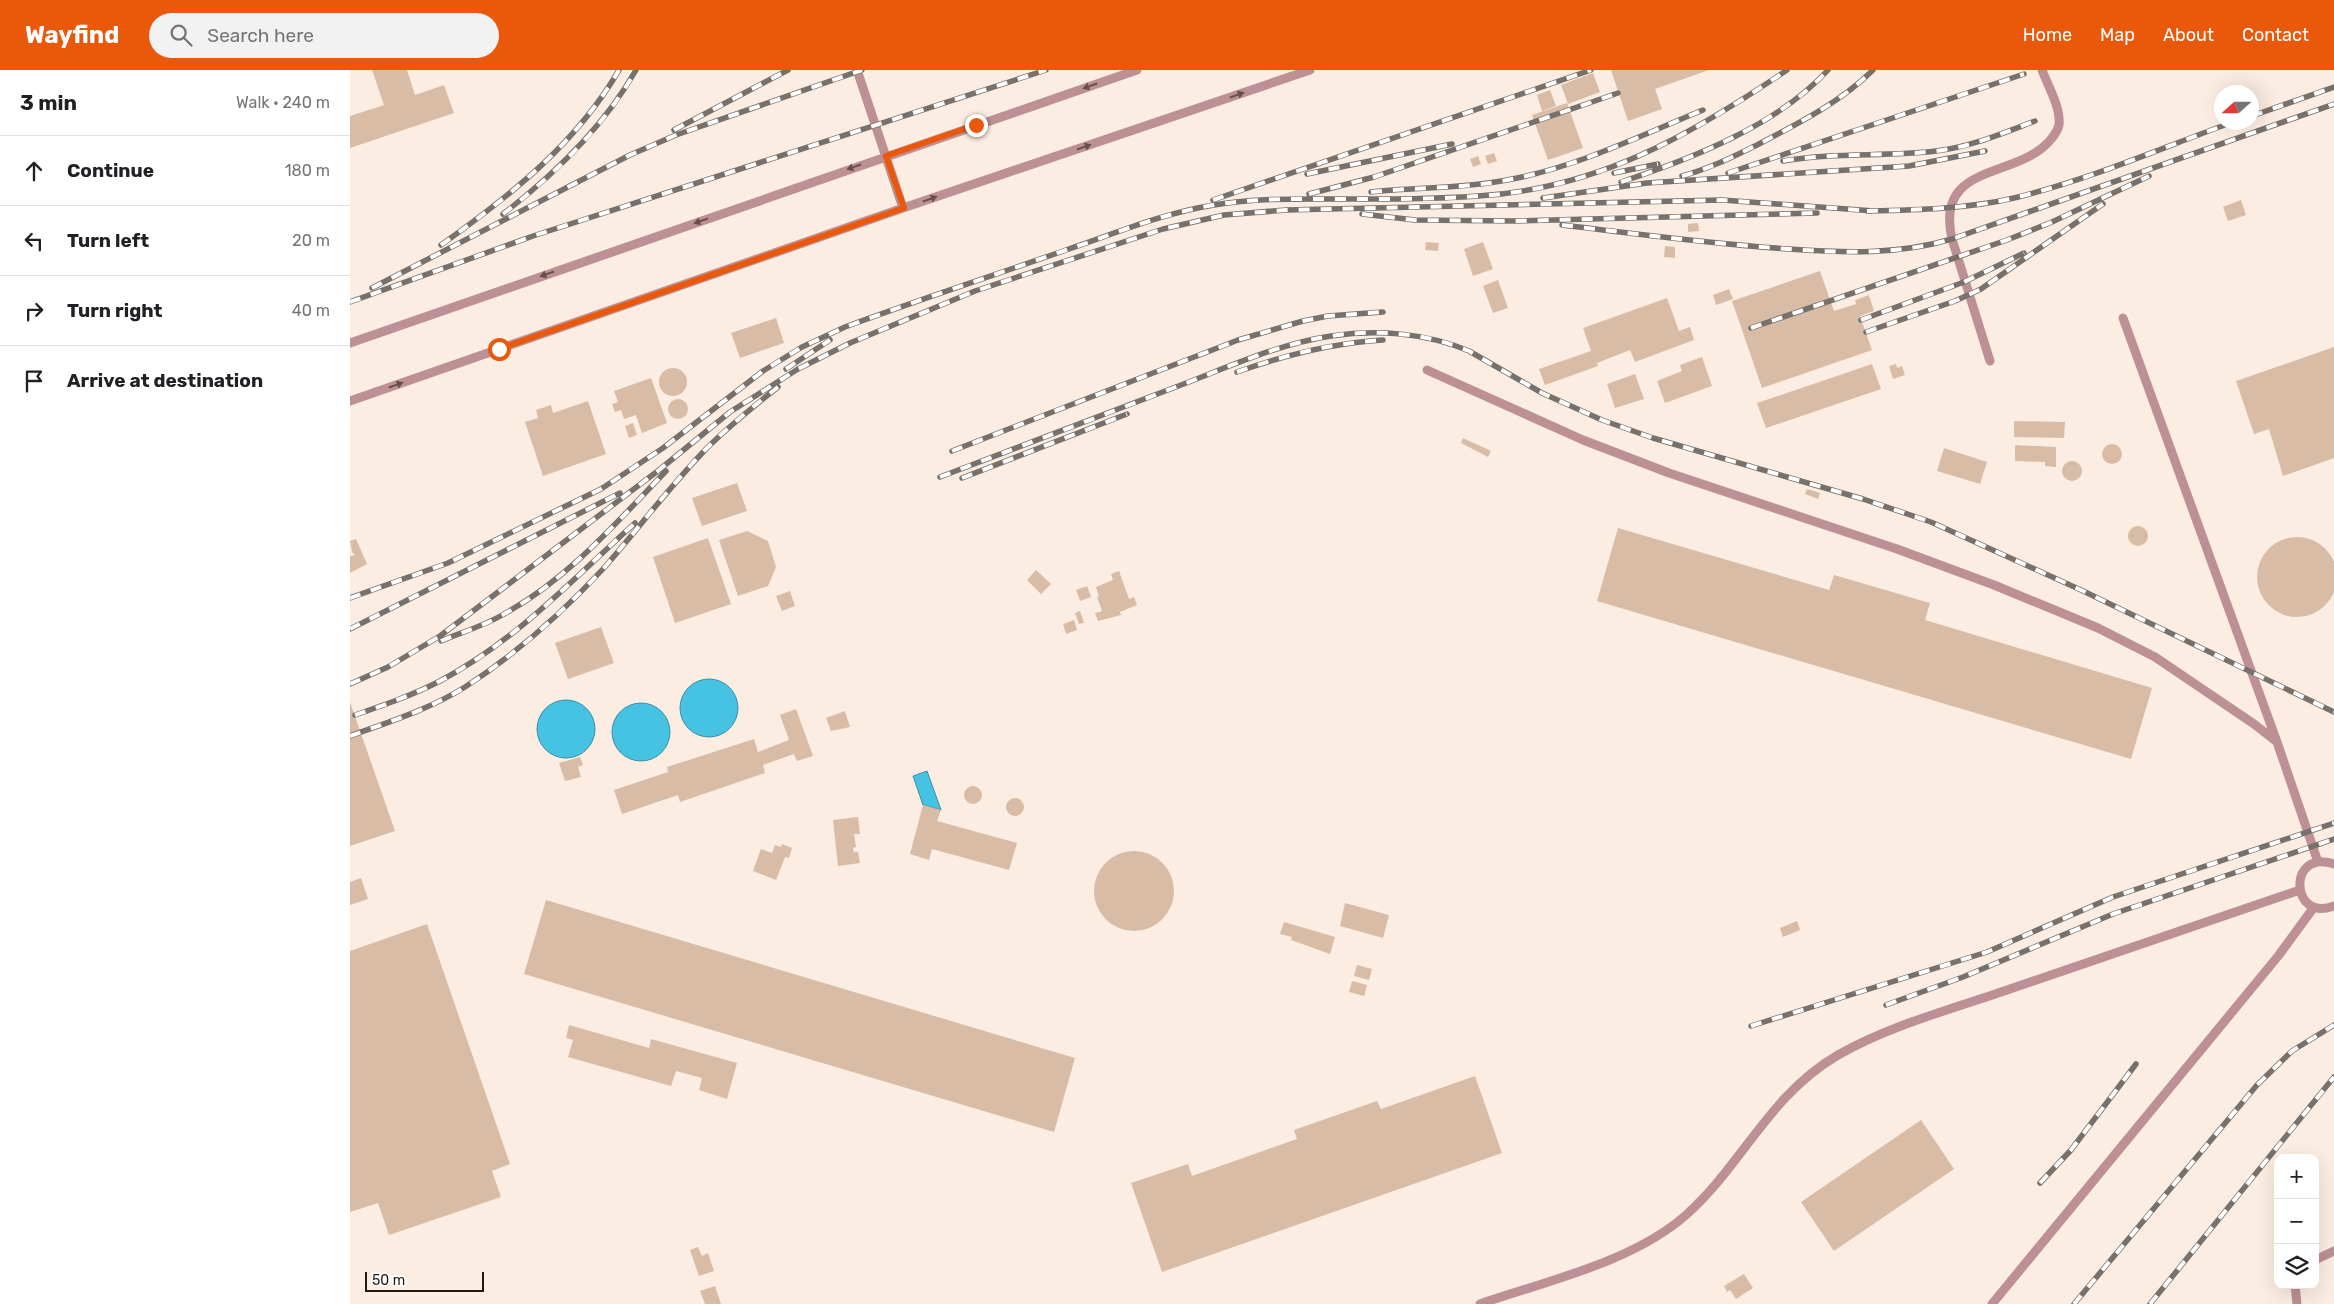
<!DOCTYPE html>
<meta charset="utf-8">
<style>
body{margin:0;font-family:Rubik,sans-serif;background:#f2f2f2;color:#202124}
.controls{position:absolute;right:15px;bottom:15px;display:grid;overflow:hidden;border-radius:10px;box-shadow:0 5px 20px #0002}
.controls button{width:45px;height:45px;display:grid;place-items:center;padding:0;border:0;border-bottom:1px solid #e0e0e0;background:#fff;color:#202124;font:25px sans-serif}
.compass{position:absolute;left:1864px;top:15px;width:45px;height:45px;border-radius:50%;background:#fff;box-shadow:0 5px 20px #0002;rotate:249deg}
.scale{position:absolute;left:15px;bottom:12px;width:119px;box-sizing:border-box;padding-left:5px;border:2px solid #231911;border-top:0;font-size:14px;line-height:18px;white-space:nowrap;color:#231911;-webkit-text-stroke:4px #fff;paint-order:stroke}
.stop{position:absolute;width:15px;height:15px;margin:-11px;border:4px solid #ea580c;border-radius:50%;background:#fff}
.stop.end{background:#ea580c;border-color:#fff;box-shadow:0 1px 5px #0008}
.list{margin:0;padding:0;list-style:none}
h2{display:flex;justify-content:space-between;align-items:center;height:65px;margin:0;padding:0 20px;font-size:21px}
h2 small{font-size:16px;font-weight:400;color:#757577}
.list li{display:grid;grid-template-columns:32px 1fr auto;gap:15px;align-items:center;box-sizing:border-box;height:70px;padding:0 20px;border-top:1px solid #e0e0e0}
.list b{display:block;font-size:19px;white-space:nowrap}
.list em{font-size:16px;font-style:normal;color:#757577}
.icon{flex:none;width:28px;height:28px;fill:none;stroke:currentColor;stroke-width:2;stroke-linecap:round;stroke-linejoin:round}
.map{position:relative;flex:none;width:1984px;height:1234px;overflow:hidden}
header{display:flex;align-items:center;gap:30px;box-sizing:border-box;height:70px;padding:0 25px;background:#ea580c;color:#fff}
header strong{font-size:24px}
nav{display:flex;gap:28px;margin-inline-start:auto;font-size:18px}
.search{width:350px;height:45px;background:#f2f2f2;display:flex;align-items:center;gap:12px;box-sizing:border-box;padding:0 18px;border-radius:28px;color:#757577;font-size:19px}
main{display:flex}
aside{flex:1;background:#fff}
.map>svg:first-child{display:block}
.built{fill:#fbede1;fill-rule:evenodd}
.water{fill:#46c2e3;stroke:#3c8fa4}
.building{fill:#d8bca6}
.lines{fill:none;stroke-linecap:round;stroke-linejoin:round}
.lane{stroke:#bc9094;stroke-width:9}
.rail-casing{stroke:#78706a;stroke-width:5.5}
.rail{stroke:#fff;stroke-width:4;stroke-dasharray:11;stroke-linecap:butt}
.oneway{fill:#684f4c}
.route{stroke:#ea580c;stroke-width:6}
</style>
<header>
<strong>Wayfind</strong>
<div class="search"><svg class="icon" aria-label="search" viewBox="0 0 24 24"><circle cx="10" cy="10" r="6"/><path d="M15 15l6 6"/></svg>Search here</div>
<nav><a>Home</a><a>Map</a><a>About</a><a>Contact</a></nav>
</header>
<main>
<aside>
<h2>3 min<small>Walk · 240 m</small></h2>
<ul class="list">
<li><svg class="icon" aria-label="ahead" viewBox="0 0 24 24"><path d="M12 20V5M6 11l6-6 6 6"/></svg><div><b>Continue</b></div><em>180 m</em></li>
<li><svg class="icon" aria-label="left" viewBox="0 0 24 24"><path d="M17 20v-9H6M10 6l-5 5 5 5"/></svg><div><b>Turn left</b></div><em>20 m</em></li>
<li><svg class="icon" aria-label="right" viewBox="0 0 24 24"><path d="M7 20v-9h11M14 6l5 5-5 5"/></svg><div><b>Turn right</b></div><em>40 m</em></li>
<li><svg class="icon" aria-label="arrive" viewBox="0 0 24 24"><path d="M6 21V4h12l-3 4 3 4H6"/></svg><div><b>Arrive at destination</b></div></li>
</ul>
</aside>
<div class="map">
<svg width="1984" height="1234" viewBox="0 0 1984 1234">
<rect width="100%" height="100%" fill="#fcf6f2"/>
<!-- built -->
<path class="built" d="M0,0H1984V1234H0ZM1872,22H1902V52H1872ZM1928,1088H1965V1215H1928Z"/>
<!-- water -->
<path class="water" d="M330 638a29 29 0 1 1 58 0a29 29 0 1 1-58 0Z
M187 659a29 29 0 1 1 58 0a29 29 0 1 1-58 0Z
M262 662a29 29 0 1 1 58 0a29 29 0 1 1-58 0Z
M577,701L591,740L573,735L563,706Z"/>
<!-- building -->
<path class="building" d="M22,0H57L65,25L94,15L104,43L0,78V46L34,35Z
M1261,0H1359L1305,19L1312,39L1278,51Z
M1243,3L1250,22L1218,34L1211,15Z
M1200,20L1206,36L1192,41L1187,25Z
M1217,33L1233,78L1198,90L1182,45Z
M1144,83L1147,91L1138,94L1135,86Z
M1128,86L1131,94L1123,97L1120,89Z
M1891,130L1896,145L1878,151L1873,137Z
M1348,153L1349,161L1338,162V154Z
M1076,172L1089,173L1088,181L1075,180Z
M1133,172L1143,199L1123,206L1114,179Z
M1315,176L1325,177V188L1314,187Z
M1470,201L1484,241L1506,234L1505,230L1519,225L1524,241L1510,246L1522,280L1412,318L1382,231Z
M1148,210L1158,238L1143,243L1133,216Z
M1379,219L1383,229L1366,235L1363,225Z
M1317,228L1329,261L1340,257L1344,270L1285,292L1280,280L1247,293L1248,296L1195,315L1189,299L1241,281L1233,258Z
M426,248L434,273L390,288L381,263Z
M1984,277V388L1933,406L1919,359L1904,364L1886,311Z
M1352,287L1362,316L1315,333L1307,311L1332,301L1330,295Z
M1522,294L1531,319L1416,358L1407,333Z
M1546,294L1547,298L1552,296L1555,305L1543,309L1539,296Z
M309 312a14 14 0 1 1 28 0a14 14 0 1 1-28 0Z
M1285,304L1294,329L1265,338L1257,314Z
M301,308L317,353L292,363L286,345L274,349L271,340L265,342L262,334L268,332L264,321Z
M318 339a10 10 0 1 1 20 0a10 10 0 1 1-20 0Z
M238,331L256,384L193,406L175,352L188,348L186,340L201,335L203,343Z
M1664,351L1715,352L1714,368L1664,367Z
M283,353L287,365L279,368L275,356Z
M1113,368L1141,381L1138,387L1111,373Z
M1752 384a10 10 0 1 1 20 0a10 10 0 1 1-20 0Z
M1665,375L1706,377V397L1695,396V392L1665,391Z
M1594,378L1637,392L1630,414L1587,401Z
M1712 401a10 10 0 1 1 20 0a10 10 0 1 1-20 0Z
M387,413L397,441L352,456L342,428Z
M1457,419L1470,423L1468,429L1455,424Z
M1778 466a10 10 0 1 1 20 0a10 10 0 1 1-20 0Z
M1268,458L1479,520L1484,505L1580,533L1575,550L1802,618L1781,689L1247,531Z
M397,461L418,471L426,497L418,516L388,526L369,470Z
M1907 507a40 40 0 1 1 80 0a40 40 0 1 1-80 0Z
M358,468L381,534L325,553L303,487Z
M6,469L17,494L0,503V486L5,485L2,482L0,471Z
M686,500L701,514L691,524L677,510Z
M769,501L779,529L784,527L787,535L770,542L771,545L748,551L745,543L752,541L747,527L749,526L746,517L763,510L761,504Z
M737,516L741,527L730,531L726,520Z
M440,521L445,536L432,541L426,526Z
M730,541L734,553L729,554L725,543Z
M724,550L727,560L716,564L713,554Z
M251,557L264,593L218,609L205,573Z
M0,632L45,761L0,776Z
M446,639L463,686L447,691L444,684L413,695L415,703L330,732L328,725L272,744L264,720L318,702L317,697L404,669L408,682L439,670L430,645Z
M495,641L500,657L481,661L476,648Z
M230,687L233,695L228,697L231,707L215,711L209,693Z
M614 725a9 9 0 1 1 18 0a9 9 0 1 1-18 0Z
M656 737a9 9 0 1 1 18 0a9 9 0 1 1-18 0Z
M573,735L591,740L587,751L667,773L659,800L582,779L579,790L560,784Z
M508,747L510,764H504L506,777L503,778L504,782H508L510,793L488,796L483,750Z
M432,774L442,778L439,788L435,787L426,810L403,801L411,779L422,783L425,775L431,777Z
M744 821a40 40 0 1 1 80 0a40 40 0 1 1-80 0Z
M11,808L18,829L0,835V812Z
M196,830L725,988L704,1062L174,904Z
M995,833L1039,845L1033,868L990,856Z
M1447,851L1450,860L1433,867L1430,858Z
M934,852L985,867L980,884L941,870L942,867L930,864Z
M77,854L160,1094L142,1101L151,1127L39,1165L28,1133L0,1142V881Z
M1007,895L1022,899L1019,910L1004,906Z
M1002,911L1017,915L1014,926L999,922Z
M219,955L299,978L301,969L387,993L377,1029L349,1020L352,1008L326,1001L321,1016L218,987L223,970L216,968Z
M1125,1006L1152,1083L812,1202L781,1113L838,1094L842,1106L947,1069L944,1060L1027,1031L1031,1039Z
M1571,1050L1604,1099L1484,1181L1451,1132Z
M348,1177L352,1186L358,1183L364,1201L349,1206L340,1180Z
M1394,1204L1403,1218L1386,1229L1380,1220L1377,1222L1374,1216Z
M365,1216L371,1234H355L350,1221Z"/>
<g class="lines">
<!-- lane -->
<path class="lane" d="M507,0L553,138
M1773,248L1927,672
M0,273L787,0
M1640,291L1602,169C1584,90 1669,111 1702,68C1705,64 1708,60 1709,55C1711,38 1698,16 1692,0
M1077,300L1233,370L1319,403L1547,479L1644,515L1748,558L1805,587L1904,654L1927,672L1968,792
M0,331L553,138L960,0
M1984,794C1937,778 1940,853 1984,836
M1965,1190L1984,1181
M1945,1215L1947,1234
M1130,1234C1196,1211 1283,1192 1336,1145C1394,1093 1418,1026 1488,985C1541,955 1602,939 1660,919C1756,886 1853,853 1950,820
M1642,1234L1929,885L1964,837"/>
<defs>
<path id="rail" d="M1902,46L1984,17
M324,60L438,0
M1433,91C1484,82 1535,87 1586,81C1621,77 1653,63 1685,51
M1264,103L1308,94
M1378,103L1674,4
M957,104L1102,74
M1332,106C1359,99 1382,87 1407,75C1447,54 1491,32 1523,0
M1271,112C1341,89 1428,55 1478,0
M1021,122C1066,117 1112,119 1157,110C1225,98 1289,66 1353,40
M959,124L1024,107L1268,23
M1193,128L1297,113L1559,96L1635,81
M863,130L1241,0
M1517,141C1565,140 1617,139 1664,128C1739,110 1811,78 1883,52
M153,144C205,104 253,58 286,0
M1012,144L1065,150L1165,151L1467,143
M1212,155C1288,164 1363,174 1439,179C1495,183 1547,185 1602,169L1984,34
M91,175C160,126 226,74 269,0
M22,218L280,85L326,65L512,0
M0,232L183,166L696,0
M1511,250L1614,212L1674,183
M1401,258L1657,170L1702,152L1799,106
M1516,262L1605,231L1631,219L1753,134
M436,299L480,270
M887,302C935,285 982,273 1033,270
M602,381L888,270L953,251L978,246L1033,242
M590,407C668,377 746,348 823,318C874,299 927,274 981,266C1027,259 1076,263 1119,281L1192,323L1252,350L1303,368L1513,429L1581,452L1731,520L1984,642
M612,408L777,344
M0,528L98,493L251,419L313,378L413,301L452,277L495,257C568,230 642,206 716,180C764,164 813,143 864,135C898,129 933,129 968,129C1021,129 1075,130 1128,126C1247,119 1341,65 1437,0
M0,559L270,423
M91,571C112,562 134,556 154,544C218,509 266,453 316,401
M0,614L38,597L90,566L309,400L380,342L448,299L500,273L625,221L813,159L874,145L936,140L1372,130L1524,141
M5,645C34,635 63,625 90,611C167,570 222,510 285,453
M0,666C39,652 80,639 115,617C166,584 212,543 253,499C288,459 320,416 357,378C379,356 404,336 428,317
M1536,935L1613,907L1763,844L1984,769
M1401,956L1637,882L1763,827L1984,753
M1690,1113L1721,1080L1786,994
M1724,1234L1907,1015L1942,981L1984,955
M1800,1234L1984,1007"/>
</defs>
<!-- rail casing -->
<use href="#rail" class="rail-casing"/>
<!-- rail -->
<use href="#rail" class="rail"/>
</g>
<!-- one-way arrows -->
<defs><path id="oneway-solid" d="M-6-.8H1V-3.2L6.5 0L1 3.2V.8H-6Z" transform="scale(1.25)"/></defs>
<g class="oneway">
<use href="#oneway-solid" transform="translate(740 16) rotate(161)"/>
<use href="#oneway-solid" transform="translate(887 25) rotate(-19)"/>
<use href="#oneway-solid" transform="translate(734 77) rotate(-19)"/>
<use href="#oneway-solid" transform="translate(504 97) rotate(161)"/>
<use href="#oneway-solid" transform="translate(580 129) rotate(-19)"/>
<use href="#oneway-solid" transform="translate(351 151) rotate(161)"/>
<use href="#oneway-solid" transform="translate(197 204) rotate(161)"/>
<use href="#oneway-solid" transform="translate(46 315) rotate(-19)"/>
</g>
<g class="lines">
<!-- route -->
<path class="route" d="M149,279L554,138L536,86L626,55"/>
</g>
</svg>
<div class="controls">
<button>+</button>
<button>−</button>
<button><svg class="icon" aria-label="layers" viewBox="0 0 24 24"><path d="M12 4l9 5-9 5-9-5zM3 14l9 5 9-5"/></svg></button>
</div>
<svg class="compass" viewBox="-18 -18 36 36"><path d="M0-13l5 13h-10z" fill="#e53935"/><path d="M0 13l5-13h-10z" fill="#757577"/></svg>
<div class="scale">50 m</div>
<div class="stop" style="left:149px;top:279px"></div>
<div class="stop end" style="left:626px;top:55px"></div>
</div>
</main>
